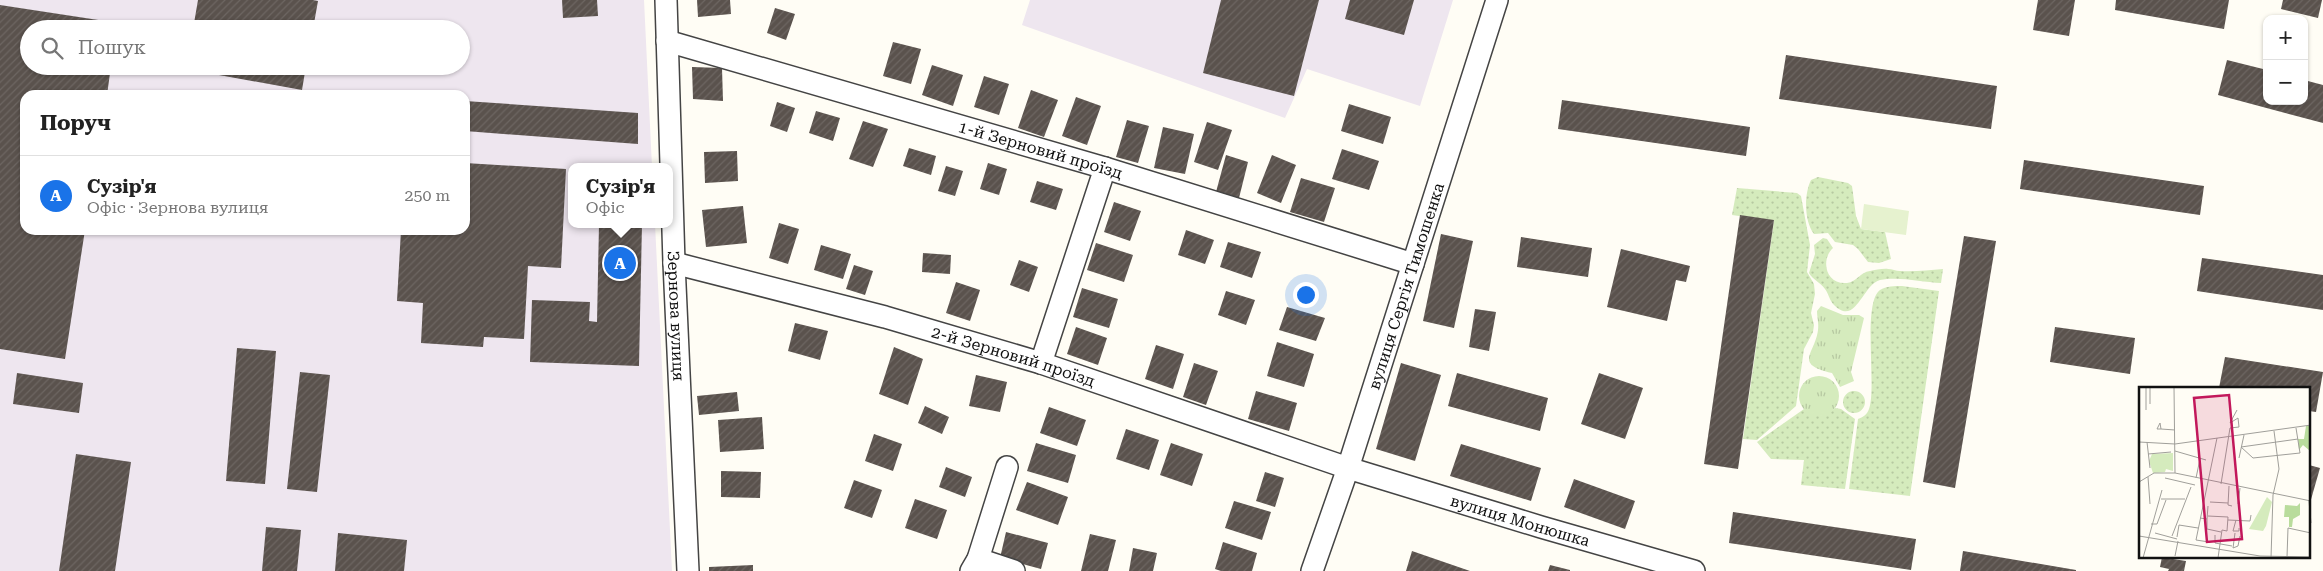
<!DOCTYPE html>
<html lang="uk">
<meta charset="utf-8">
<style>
body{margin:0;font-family:"Roboto Serif",serif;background:#f2f2f2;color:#222}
.controls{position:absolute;right:15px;top:15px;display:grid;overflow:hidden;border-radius:10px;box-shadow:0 1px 4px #0004}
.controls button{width:45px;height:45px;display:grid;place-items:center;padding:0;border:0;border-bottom:1px solid #e0e0e0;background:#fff;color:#222;font:25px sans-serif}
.you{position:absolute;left:1305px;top:294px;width:18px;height:18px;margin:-12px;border:4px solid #fff;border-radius:50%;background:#1a73e8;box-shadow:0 0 0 8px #1a73e833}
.badge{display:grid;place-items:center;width:32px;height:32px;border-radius:50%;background:#1a73e8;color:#fff;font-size:16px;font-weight:700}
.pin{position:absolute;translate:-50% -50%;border:2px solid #fff;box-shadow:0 1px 5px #0006}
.popup{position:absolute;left:568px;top:163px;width:105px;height:65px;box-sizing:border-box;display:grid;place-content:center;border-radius:10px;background:#fff;filter:drop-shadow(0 1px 4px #0005);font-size:16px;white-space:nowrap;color:#767676}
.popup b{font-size:19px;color:#222}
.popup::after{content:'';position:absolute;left:50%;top:100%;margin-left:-10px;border:10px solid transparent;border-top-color:#fff}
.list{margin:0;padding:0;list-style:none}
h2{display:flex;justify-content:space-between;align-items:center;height:65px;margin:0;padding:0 20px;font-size:21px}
h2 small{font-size:16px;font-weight:400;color:#767676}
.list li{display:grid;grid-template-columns:32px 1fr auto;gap:15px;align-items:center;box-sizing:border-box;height:80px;padding:0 20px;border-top:1px solid #e0e0e0}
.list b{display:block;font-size:19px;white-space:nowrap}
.list p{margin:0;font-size:16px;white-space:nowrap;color:#767676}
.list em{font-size:16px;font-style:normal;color:#767676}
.icon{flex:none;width:28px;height:28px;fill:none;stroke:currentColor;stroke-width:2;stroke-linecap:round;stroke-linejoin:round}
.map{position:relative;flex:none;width:2323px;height:571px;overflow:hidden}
.search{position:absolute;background:#fff;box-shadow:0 1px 4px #0004;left:20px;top:20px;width:450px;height:55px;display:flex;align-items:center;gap:12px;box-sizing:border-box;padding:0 18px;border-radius:28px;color:#767676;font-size:19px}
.panel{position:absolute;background:#fff;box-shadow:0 1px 4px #0004;left:20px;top:90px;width:450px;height:145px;border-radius:15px}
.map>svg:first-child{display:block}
.industrial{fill:#eee6ef;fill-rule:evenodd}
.grass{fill:url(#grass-dots)}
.park{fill:url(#park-tufts)}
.pitch{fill:#e6f2cf}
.building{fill:url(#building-hatch)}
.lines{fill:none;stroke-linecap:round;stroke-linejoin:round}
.minor-casing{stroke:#444;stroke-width:24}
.minor{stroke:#fff;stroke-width:21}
.labels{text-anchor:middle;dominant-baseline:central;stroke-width:5;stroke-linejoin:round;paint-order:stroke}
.street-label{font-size:16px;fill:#111;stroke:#fff}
.inset-road{fill:none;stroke:#a09f9a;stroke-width:1}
.view{fill:#c2185b;fill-opacity:0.15;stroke:#c2185b;stroke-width:2.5}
.inset-edge{fill:none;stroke:#111;stroke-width:2.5}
</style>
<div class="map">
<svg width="2323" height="571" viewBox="0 0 2323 571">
<defs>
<pattern id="grass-dots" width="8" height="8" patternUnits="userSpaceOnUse" patternTransform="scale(1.25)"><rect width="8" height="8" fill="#d5ebbd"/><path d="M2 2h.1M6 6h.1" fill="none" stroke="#b6c8a1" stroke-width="1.8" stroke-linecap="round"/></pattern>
<pattern id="park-tufts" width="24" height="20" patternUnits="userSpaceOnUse" patternTransform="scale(1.25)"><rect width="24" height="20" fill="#d5ebbd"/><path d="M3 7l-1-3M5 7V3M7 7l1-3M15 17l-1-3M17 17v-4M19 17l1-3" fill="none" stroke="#b6c8a1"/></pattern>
<pattern id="building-hatch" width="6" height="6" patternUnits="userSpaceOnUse" patternTransform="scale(1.25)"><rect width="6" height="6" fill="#5a524d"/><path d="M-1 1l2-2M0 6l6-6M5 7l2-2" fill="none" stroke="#6d6662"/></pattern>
</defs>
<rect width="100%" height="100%" fill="#fffdf5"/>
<!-- industrial -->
<path class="industrial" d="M0,0H644L652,167H571V224H655L672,571H0ZM29,29H461V66H29ZM25,95H465V230H25Z
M1030,0H1453L1420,106L1307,69L1285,118L1022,25Z"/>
<!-- grass -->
<path class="grass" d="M1818,177L1848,183L1852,186L1856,216L1861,229L1885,232L1891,259L1879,263L1868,262L1858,249L1853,245L1835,242L1828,233L1814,234C1804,221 1804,194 1811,180Z
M1737,188L1797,193L1801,196L1810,245L1807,272L1814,284L1815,294L1811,313L1814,325L1813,332L1804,349L1796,406L1757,440L1743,439L1774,221L1732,215Z
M1823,238L1827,239L1833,248C1820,260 1826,285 1847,283C1857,282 1860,272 1870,271C1875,270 1884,268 1888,269C1892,269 1896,271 1900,271C1914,272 1929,270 1943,269L1941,283C1922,282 1898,276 1880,280C1862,285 1856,327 1834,305C1829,300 1829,294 1825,289C1820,282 1813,280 1809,273L1815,254L1814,245Z
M1902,286L1939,291L1910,496L1849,489L1858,419C1863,417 1867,415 1869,409C1877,387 1862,303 1880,290C1886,286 1895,286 1902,286Z
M1843 402a11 11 0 1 1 22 0a11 11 0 1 1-22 0Z
M1835,408L1841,409L1855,419L1845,489L1801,485L1804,460L1771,459L1757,442L1804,409C1815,417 1824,418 1835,408Z"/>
<!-- park -->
<path class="park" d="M1821,306L1843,315H1859L1864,318L1851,372L1854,381L1840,387L1832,373C1793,364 1815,354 1818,330C1819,324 1817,317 1817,311Z
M1799 396a20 20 0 1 1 40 0a20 20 0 1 1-40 0Z"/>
<!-- pitch -->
<path class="pitch" d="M1864,204L1909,211L1906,235L1861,229Z"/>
<!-- building -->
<path class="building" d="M198,0H313L318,1L313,29H193Z
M562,0H597L598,16L563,18Z
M697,0H730L731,14L698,17Z
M1221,0H1319L1294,96L1203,73Z
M1350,0H1414L1404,35L1345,19Z
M2038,0H2075L2069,36L2033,30Z
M2116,0H2229L2224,29L2115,10Z
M2283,0H2322L2318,18L2281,9Z
M0,5L118,23L117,29H29V66H111L107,95H25V230H85L65,359L0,349Z
M775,8L795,14L786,40L767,33Z
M893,42L921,49L911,84L883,76Z
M1786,55L1997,86L1991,129L1779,99Z
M2227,60L2267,70V101H2304V80L2323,85V123L2218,95Z
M932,65L963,75L953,106L922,95Z
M186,66H306L302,90L186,69Z
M692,67L722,68L723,101L693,99Z
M984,76L1009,84L999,115L974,107Z
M1031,90L1058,100L1044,137L1018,128Z
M1076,97L1101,106L1087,145L1062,136Z
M1562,100L1750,127L1746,156L1558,129Z
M465,101L638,113V144L465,131Z
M777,102L795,108L787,132L770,126Z
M1349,104L1391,117L1383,144L1341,131Z
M816,111L840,118L833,141L809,133Z
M1127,120L1149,126L1138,163L1116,157Z
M863,121L888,129L873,167L849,159Z
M1207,122L1232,130L1218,170L1194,162Z
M1163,127L1194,134L1185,174L1154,168Z
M909,148L936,156L931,175L903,166Z
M1342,149L1379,161L1369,190L1332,179Z
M737,151L738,181L705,183L704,152Z
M1226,155L1248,162L1239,198L1216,192Z
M1272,155L1296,165L1281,203L1257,193Z
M2024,160L2204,186L2200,215L2020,189Z
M465,163L566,169L561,268L528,266L524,339L484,337L483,347L421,343L423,303L397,301L401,230H465Z
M988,163L1007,169L999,195L980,189Z
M946,166L963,171L955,196L938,191Z
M1301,178L1335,188L1324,222L1290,212Z
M1037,181L1063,189L1056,210L1030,202Z
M1114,202L1141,211L1130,241L1104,232Z
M743,206L747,243L706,247L702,210Z
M1740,215L1774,220L1738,469L1704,464Z
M779,223L799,229L788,264L769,258Z
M599,224H642L639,366L530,362L532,300L590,302L589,321L597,322Z
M1186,230L1214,240L1205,264L1178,255Z
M1441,234L1473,241L1454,328L1423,321Z
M1964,236L1996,241L1955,488L1923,482Z
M1521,237L1592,248L1588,277L1517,267Z
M1228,242L1261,252L1252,278L1220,267Z
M1096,243L1133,255L1124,282L1087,270Z
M821,245L851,254L843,279L814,270Z
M1621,249L1690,266L1686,282L1676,280L1667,321L1607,307Z
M923,253L951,255L950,274L922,272Z
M2202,258L2323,275V310L2197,291Z
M1019,260L1038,267L1029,292L1010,285Z
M854,265L873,271L865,295L846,289Z
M956,282L980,290L970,321L946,313Z
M1082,288L1118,299L1109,328L1073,317Z
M1226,291L1255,300L1246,325L1218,315Z
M1287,307L1325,318L1316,341L1279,330Z
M1475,309L1496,312L1489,351L1469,347Z
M795,323L828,331L820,360L788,351Z
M1076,327L1107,338L1098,365L1067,354Z
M2055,327L2135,338L2130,374L2050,362Z
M1277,342L1314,354L1304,387L1267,376Z
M1156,345L1184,354L1173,389L1145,379Z
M894,347L923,359L908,405L879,394Z
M237,348L276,351L265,484L226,481Z
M2225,357L2323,372L2316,412L2309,411V388H2219Z
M1194,363L1218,371L1206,405L1183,397Z
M1401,363L1441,375L1415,461L1376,449Z
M300,372L330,375L317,492L287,489Z
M17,373L83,383L79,413L13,404Z
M1457,373L1548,398L1540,431L1448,406Z
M1599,373L1643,388L1625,439L1581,424Z
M976,375L1007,382L1000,412L969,406Z
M1256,391L1297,403L1289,431L1248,419Z
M737,392L739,411L699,415L697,396Z
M925,406L949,417L942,434L918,423Z
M1049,407L1086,420L1077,446L1040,433Z
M762,417L764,449L720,452L718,420Z
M1126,429L1159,440L1149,470L1116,459Z
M874,434L902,444L893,471L865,461Z
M1036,443L1076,455L1068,483L1027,471Z
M1171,443L1203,454L1192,486L1160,475Z
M1461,444L1541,468L1531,501L1450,476Z
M76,454L131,462L115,571H59Z
M2309,465L2320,468L2310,503H2309Z
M946,467L972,477L965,497L939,487Z
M721,471L761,472L760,498L721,497Z
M1265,472L1284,478L1275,507L1256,501Z
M1574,479L1635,501L1625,529L1564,507Z
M854,480L882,490L872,518L844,508Z
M1027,482L1068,497L1058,525L1016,510Z
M915,499L947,510L937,539L905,528Z
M1234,501L1271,512L1262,540L1225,528Z
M1733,512L1916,539L1911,570L1729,543Z
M266,527L301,530L297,571H262Z
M1006,532L1048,543L1041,569L1000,558Z
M338,533L407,540L404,571H335Z
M1090,534L1116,540L1108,571H1081Z
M1223,542L1257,553L1252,571H1221L1215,569Z
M1133,548L1157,553L1153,571H1129Z
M1412,551L1470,571H1406Z
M1963,551L2076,570V571H1960Z
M2162,557H2174L2173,559L2186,561L2184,571H2168L2169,569L2160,567Z
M753,565V571H709V567Z
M1550,565L1570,570V571H1548Z"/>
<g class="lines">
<defs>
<g id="minor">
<path id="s1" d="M666,0L674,263L688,571"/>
<path id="s2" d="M667,41L1105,168L1413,264"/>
<path id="s3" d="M674,263L885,317L1041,363L1348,468L1541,527L1694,571"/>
<path d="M1041,363L1105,168"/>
<path d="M978,559L1014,571"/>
<path d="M971,571L978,559L1007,467"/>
<path id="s4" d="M1312,571L1348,468L1497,0"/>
</g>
</defs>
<!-- minor casing -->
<use href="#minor" class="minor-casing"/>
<!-- minor -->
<use href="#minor" class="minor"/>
</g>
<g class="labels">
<!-- street labels -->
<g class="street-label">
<text stroke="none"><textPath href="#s2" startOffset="389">1-й Зерновий проїзд</textPath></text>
<text stroke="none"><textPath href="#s4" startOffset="300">вулиця Сергія Тимошенка</textPath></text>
<text stroke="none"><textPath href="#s1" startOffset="316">Зернова вулиця</textPath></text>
<text stroke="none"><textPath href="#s3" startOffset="352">2-й Зерновий проїзд</textPath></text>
<text stroke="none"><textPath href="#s3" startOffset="885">вулиця Монюшка</textPath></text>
</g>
</g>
<!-- overview -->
<g transform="translate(2139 387)">
<rect width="171" height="171" fill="#fffdf5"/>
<path d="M128,110L133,115L127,139L124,144L110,142Z" fill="#d5ebbd"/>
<path d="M171,38V64L164,58L160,63L159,52H165L167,39ZM161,116V128L154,132L153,140H150V130H145L146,118L158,119Z" fill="#b9dc9c"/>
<path d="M34,66V84L27,82L26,85L14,86L10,74L13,67Z" fill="#d5ebbd"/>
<path class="inset-road" d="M11,0V17M35,0L36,86M7,23V0M22,42H18L21,36L22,42L36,43M0,55L36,57L172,38M8,55L11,81M102,60L114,71L161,66L157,41M102,60L159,52M36,64L67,73M9,67L32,65M100,71L105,48M9,90L11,117M26,91L56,98M57,91L61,72M0,95L15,86H36L172,114M82,97L91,41L100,40L99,31L91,36L98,23M90,99L89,118L93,119M22,112H46M170,114L172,136M71,115L89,116M99,117L101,101M69,129L89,130L88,144L83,143L79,171M61,131L68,132L69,119M68,132V142L82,145M89,133L111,134L112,128M97,133L94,144H100V141M12,137H18L27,113M16,146L38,152M96,146L94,161L99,159L101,149M76,148V156L93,159M0,149L121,169L172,170M33,149L52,100M38,150L40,138L59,141M70,155L57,153L78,51M36,169L39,154M148,170L149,141L172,146M4,171L23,103M132,171L134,108L140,82L135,44"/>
<path class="view" d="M90,8L103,152L68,155L55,11Z"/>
<rect width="171" height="171" class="inset-edge"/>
</g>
</svg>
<div class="controls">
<button>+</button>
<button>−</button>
</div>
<div class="you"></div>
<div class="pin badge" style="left:620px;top:263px">A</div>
<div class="popup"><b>Сузір'я</b>Офіс</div>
<div class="search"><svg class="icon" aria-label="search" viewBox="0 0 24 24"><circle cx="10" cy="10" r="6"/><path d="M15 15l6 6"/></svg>Пошук</div>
<section class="panel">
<h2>Поруч<small></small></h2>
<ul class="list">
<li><span class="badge">A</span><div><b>Сузір'я</b><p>Офіс · Зернова вулиця</p></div><em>250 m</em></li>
</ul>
</section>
</div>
